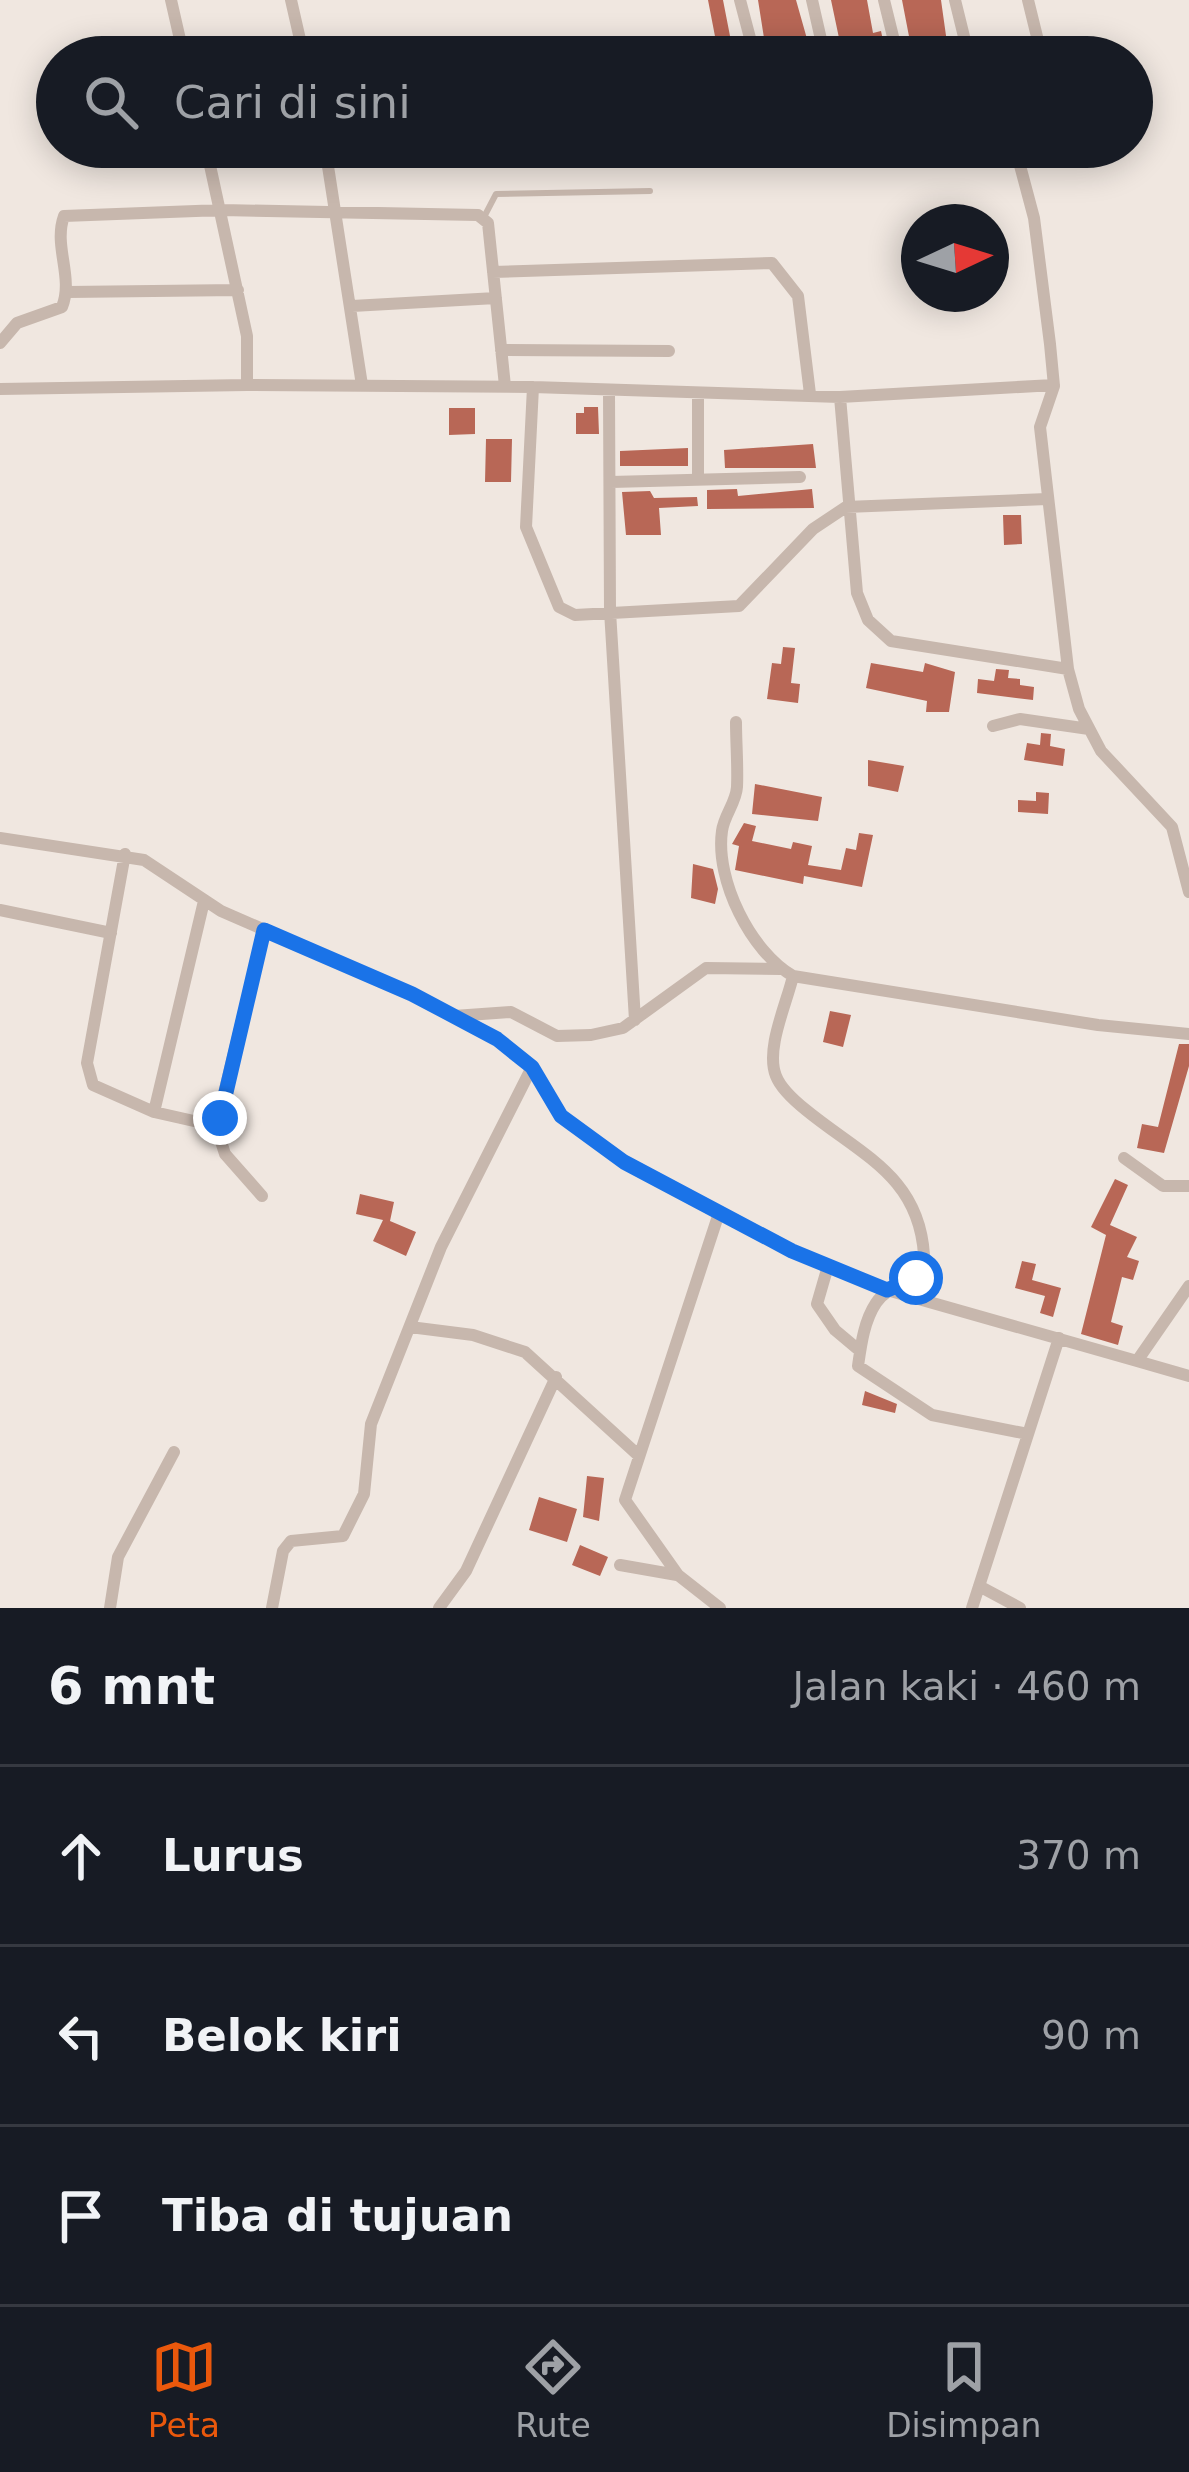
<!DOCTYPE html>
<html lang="id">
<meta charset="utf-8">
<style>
body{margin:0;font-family:"DejaVu Sans",sans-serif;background:#242831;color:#f1f3f6}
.compass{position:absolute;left:901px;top:204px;width:108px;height:108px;border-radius:50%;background:#171b24;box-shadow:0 6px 30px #0003;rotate:86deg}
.stop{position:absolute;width:36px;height:36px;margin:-27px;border:9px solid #1a73e8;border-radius:50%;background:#fff}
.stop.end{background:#1a73e8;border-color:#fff;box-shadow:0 3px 12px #0008}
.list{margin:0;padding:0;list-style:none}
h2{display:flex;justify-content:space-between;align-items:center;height:156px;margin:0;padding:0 48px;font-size:51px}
h2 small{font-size:39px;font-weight:400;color:#9ea1a6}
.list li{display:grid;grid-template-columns:78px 1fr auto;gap:36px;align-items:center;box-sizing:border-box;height:180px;padding:0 48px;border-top:3px solid #363941}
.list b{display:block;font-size:45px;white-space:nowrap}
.list em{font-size:39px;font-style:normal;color:#9ea1a6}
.icon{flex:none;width:66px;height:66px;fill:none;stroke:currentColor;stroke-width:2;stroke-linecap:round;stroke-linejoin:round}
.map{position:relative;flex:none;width:1189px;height:1608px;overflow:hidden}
.search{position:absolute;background:#171b24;box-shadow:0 6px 30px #0003;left:36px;right:36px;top:36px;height:132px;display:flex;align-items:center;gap:30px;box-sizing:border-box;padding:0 42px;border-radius:66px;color:#9ea1a6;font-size:45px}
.sheet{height:696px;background:#171b24}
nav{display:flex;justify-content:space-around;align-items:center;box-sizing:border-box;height:168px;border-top:3px solid #363941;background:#171b24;font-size:33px;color:#9ea1a6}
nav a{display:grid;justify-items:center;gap:6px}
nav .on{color:#ea580c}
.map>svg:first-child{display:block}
.building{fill:#b86756}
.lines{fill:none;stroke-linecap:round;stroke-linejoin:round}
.lane{stroke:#c7b7ad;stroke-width:6}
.street{stroke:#c7b7ad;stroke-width:12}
.route{stroke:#1a73e8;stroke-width:15}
</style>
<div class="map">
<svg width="1189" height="1608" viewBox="0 0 1189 1608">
<rect width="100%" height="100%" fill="#f0e7e0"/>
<!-- building -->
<path class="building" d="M708,0H723L730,36L740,40L743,57H719Z
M758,0H796L811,53L767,57Z
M831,0H867L873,33L881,31L884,45L879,46L880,57H843Z
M902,0H941L949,57H913Z
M584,407H598L599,434H576V413H584Z
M449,408H475V434L449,435Z
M486,439H512L511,482H485Z
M813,444L816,468H725L724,450Z
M688,448V466H620V451Z
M737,489L738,496L812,489L814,508L707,509V490Z
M650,491L654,498L697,497L698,506L659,508L661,535H626L622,492Z
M1003,515H1021L1022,544L1004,545Z
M783,647L795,648L791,683L800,684L798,703L767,699L772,663L781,664Z
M871,663L923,672L925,663L955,672L949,712H926L927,701L866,688Z
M996,669L1009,670L1008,678L1020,679V685L1034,687L1033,700L977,693L978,679L994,681Z
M1041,733L1051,734L1050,746L1065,749L1063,766L1024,760L1027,743L1040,745Z
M868,760L904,766L898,792L868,786Z
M755,784L822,797L818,821L752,814Z
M1036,792L1049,793L1048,814L1018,812V800L1036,801Z
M744,823L756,826L752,841L791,849L793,842L812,846L808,865L841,870L846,848L856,850L859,833L873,835L862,887L804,876L803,884L735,870L739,846L732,844Z
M693,864L713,869L718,889L715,904L691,898Z
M830,1011L851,1015L843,1047L823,1042Z
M1179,1044H1189V1066L1164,1153L1137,1148L1142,1124L1158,1127Z
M1115,1179L1128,1185L1110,1225L1137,1237L1127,1257L1139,1261L1133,1280L1122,1277L1111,1322L1123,1326L1118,1345L1081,1334L1106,1235L1091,1227Z
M360,1194L394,1202L390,1221L416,1232L406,1256L373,1241L383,1220L356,1214Z
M1022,1261L1036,1264L1032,1280L1061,1288L1053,1317L1040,1313L1045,1296L1015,1288Z
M865,1391L897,1404L895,1413L862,1405Z
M587,1476L604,1478L599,1521L583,1517Z
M539,1497L577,1509L567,1542L529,1530Z
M580,1545L608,1557L600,1576L572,1565Z"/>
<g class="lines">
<!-- lane -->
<path class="lane" d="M484,217L496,194L650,191"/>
<!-- street -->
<path class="street" d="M171,0L184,57
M291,0L304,57
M740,0L755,57
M812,0L825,57
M884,0L898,57
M955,0L969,57
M1028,0L1042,57
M206,147L247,336V385L533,387L840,397L1054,385
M325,147L362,385
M782,147L796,153L857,147
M1029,147L1018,158L1034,218L1050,344L1054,386L1040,427L1068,669
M493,272L772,263L798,296L810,394
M68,292L238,290
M352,306L496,298
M0,343L17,323L62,307C74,277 53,246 64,216L222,210L478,215L488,223L505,386
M501,350L669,351
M533,387L526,527L559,607L575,615L739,606L813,529L846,507L1047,499
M0,389L247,385
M609,393L610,611L635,1020
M840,397L857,593L868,620L891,641L1068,669L1079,709L1101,751L1172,827L1189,892
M698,479V395
M611,482L800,477
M736,722C736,743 738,766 737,787C736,803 724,815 722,831C715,880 751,952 793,976L1098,1025L1189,1034
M993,726L1020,719L1089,729
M0,838L144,860L221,911L412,994L497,1039L532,1067L561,1116L624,1161L792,1251L887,1290L1137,1361L1189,1286
M125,854L87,1063L93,1085L154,1112L216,1126L264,930
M0,910L111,933
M793,976C787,1003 765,1049 776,1076C781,1089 796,1102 806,1110C861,1155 919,1176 924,1255C926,1286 890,1281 876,1303C864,1321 861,1345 858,1366L932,1415L1028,1434
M454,1016L511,1012L557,1036L591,1035L623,1028L706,968L781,969
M154,1112L204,901
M216,1126L225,1154L262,1196
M1124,1158L1163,1186H1189
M719,1213L625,1500L678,1575L720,1608
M828,1266L817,1304L835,1330L860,1351
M410,1327L473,1335L525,1352L638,1455
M1137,1361L1189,1376
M620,1565L677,1575
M979,1586L1020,1608
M110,1608L118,1557L174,1452
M272,1608L283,1551L291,1541L343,1536L364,1494L371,1424L441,1247L532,1067
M439,1608L466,1571L556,1377
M972,1608L1059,1338"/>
</g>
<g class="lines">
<!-- route -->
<path class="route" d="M220,1118L264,930L412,994L497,1039L532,1067L561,1116L624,1162L792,1251L887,1290L916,1278"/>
</g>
</svg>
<svg class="compass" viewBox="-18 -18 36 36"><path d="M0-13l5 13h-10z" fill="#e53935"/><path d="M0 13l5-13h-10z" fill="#9ea1a6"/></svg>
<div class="stop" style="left:916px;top:1278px"></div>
<div class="stop end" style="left:220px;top:1118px"></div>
<div class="search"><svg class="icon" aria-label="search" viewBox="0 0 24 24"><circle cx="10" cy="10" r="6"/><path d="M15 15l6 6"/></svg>Cari di sini</div>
</div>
<section class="sheet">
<h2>6 mnt<small>Jalan kaki · 460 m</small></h2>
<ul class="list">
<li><svg class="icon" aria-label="ahead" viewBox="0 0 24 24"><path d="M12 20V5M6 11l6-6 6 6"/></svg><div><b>Lurus</b></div><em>370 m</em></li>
<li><svg class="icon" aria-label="left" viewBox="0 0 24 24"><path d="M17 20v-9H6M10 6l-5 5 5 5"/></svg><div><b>Belok kiri</b></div><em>90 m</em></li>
<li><svg class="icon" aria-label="arrive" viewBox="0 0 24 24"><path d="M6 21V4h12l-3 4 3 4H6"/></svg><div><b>Tiba di tujuan</b></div></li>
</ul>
</section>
<nav>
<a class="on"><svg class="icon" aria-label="map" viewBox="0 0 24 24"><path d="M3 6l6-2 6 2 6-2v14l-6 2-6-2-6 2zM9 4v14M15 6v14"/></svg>Peta</a>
<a><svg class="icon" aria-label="directions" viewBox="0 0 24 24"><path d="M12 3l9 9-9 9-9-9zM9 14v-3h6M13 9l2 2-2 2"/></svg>Rute</a>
<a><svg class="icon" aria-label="saved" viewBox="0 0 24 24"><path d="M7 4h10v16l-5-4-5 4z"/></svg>Disimpan</a>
</nav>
